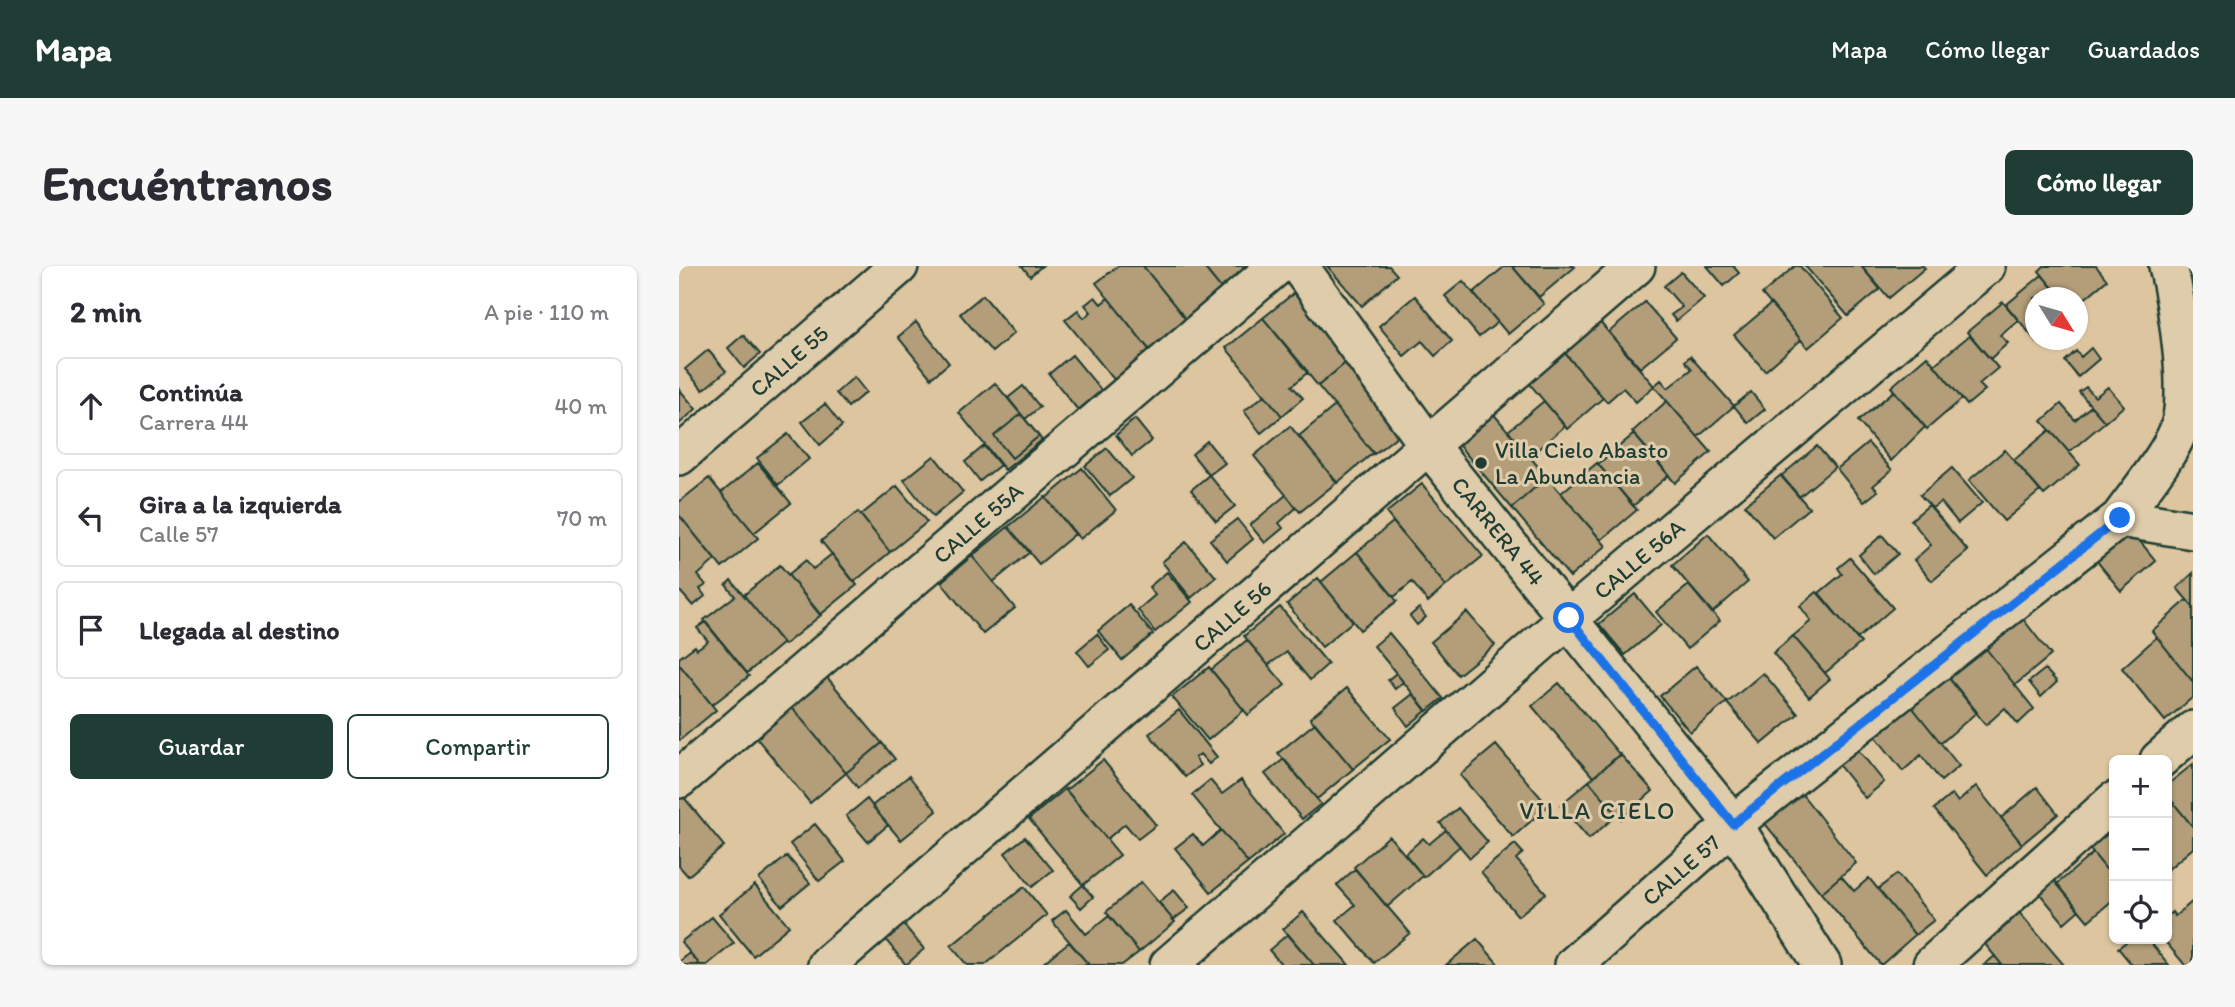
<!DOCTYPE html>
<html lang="es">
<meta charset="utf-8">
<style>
body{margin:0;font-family:Itim,sans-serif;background:#f7f7f7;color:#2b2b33}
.controls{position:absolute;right:21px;bottom:21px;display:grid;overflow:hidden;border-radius:10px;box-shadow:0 2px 5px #0004}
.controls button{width:63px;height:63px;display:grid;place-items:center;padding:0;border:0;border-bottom:2px solid #e1e1e2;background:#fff;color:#2b2b33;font:35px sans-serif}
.compass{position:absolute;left:1346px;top:21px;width:63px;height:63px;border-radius:50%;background:#fff;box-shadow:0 2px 5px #0004;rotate:127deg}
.stop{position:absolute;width:21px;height:21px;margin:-16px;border:5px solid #1a73e8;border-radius:50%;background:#fff}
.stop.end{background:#1a73e8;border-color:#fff;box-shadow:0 2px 7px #0008}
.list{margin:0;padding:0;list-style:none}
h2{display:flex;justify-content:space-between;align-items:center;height:91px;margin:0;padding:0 28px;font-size:30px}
h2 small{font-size:23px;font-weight:400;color:#7c7c81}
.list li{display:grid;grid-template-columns:46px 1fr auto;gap:21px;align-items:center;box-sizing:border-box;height:98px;margin:0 14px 14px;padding:0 14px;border:2px solid #e1e1e2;border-radius:10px}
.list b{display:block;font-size:26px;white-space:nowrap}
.list p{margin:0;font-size:23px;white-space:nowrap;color:#7c7c81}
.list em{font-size:23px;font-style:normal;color:#7c7c81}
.actions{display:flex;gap:14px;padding:21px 28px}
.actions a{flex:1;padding:16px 0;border:2px solid #1f3d34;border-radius:10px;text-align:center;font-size:24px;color:#1f3d34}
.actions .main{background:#1f3d34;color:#fff}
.icon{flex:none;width:38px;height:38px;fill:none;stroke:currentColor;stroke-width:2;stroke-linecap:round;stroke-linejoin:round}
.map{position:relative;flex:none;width:1514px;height:699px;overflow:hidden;border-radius:10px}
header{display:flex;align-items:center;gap:42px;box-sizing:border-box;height:98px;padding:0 35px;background:#1f3d34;color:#fff}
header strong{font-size:33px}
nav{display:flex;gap:38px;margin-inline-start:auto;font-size:24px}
.intro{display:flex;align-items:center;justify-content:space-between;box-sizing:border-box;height:168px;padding:0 42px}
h1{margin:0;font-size:49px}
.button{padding:18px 32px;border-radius:10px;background:#1f3d34;color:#fff;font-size:24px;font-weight:700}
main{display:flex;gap:42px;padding:0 42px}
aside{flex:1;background:#fff;border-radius:10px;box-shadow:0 2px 5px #0004}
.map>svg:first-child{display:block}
.building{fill:#b39e79;stroke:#1f3d34;stroke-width:2}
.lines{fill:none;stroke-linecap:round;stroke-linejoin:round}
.street-casing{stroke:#1f3d34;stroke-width:42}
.street{stroke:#dfccaa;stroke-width:37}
.route{stroke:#1a73e8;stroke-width:9}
.poi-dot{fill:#1f3d34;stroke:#dfccaa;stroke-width:2.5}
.labels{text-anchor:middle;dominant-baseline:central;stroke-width:6;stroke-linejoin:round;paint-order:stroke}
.street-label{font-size:23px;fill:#1f3d34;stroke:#dfccaa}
.poi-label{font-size:23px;fill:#1f3d34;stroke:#dfccaa;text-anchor:start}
.neighbourhood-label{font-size:24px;letter-spacing:2px;fill:#1f3d34;stroke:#dfccaa}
</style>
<header>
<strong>Mapa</strong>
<nav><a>Mapa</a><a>Cómo llegar</a><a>Guardados</a></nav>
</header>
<div class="intro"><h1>Encuéntranos</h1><a class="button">Cómo llegar</a></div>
<main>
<aside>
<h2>2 min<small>A pie · 110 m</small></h2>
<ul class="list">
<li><svg class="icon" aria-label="ahead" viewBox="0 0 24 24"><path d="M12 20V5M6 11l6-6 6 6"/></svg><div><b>Continúa</b><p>Carrera 44</p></div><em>40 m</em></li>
<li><svg class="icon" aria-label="left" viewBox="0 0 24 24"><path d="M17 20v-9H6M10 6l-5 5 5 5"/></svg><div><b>Gira a la izquierda</b><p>Calle 57</p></div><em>70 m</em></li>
<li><svg class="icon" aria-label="arrive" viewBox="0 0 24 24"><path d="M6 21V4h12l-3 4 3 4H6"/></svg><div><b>Llegada al destino</b></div></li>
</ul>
<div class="actions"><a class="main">Guardar</a><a>Compartir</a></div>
</aside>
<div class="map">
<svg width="1514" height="699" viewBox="0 0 1514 699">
<rect width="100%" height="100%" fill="#ddc5a0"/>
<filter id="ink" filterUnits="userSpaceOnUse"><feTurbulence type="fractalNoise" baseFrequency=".0143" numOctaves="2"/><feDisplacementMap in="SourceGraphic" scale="14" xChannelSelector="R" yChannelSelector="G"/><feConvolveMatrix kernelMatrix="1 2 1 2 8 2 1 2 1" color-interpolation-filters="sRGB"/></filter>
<g filter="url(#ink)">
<!-- building -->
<path class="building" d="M343,0H363L351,10Z
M439,0H464L509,56L472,86L417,17Z
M464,0H524L545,26L509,56Z
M524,0H576L545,26Z
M648,0H710L718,9L683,40Z
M826,0H833L865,38L829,68L794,27Z
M833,0H895L896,1L860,31Z
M1028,0H1054L1060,7L1045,20Z
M1116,0H1121L1164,52L1129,82L1083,28Z
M1126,0H1182L1201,23L1169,50Z
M1182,0H1244L1246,2L1210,32Z
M1365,0H1417L1428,14L1398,39V32H1382L1360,5Z
M1002,6L1025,32L997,55L992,49L1003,41L985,20Z
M1363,9L1382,32H1356L1357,75L1327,39Z
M784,15L819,56L800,71L766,30Z
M784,15L819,56L800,71L766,30Z
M615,27L670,94L639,120L584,52Z
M304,29L335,67L313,86L281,48Z
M736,30L773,75L756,90L743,75L725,90L700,60Z
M416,31L422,38L429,32L474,88L438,117L386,54L399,44L405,52L412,46L406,39Z
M966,36L997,72L961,102L930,66Z
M1324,36L1339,54L1321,69L1329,77L1311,93L1288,66Z
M1092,38L1122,74L1086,105L1055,69Z
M584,52L629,106L613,120L624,132L603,150L547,82Z
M920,55L975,120L957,136L944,122L928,136L884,85Z
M237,56L270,97L252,112L219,71Z
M64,69L81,88L65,102L49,82Z
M1291,69L1319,102L1300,118L1306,124L1288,139L1255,99Z
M1412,82L1420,93L1399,111L1386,95L1397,85L1402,91Z
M29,84L47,105L24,124L6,103Z
M886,87L924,132L888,163L850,117Z
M393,89L423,125L399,144L370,108Z
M1011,90L1055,140L1019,171L975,120L982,114L989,122L1013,103L1006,95Z
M1248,90L1283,133L1248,163L1212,121Z
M670,94L727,163L695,188L639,120Z
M175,111L187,126L169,141L157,127Z
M316,117L363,174L326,204L280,147Z
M344,120L361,141L346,153L329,132Z
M1407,121L1416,131L1429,121L1445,140L1426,156L1400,126Z
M0,123L17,143L0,158Z
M1215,125L1246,161L1212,195L1179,155Z
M1072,126L1086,143L1069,157L1055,140Z
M586,129L603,150L582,167L565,145Z
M865,135L886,160L851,190L829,165Z
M988,135L1032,186L996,217L953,166Z
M146,138L163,160L141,179L123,156Z
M1382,138L1396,154L1412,140L1426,156L1390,186L1363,155Z
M656,140L694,187L658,217L620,170Z
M812,145L868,211L833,242L776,175Z
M342,148L360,170L333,192L315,170Z
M456,153L473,174L453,190L437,169Z
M611,160L658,216L621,246L575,190Z
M1371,164L1401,199L1365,229L1335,194Z
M109,168L130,193L99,219L78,192Z
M955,168L990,209L954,240L919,198Z
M528,175L546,197L530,209L513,188Z
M1189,177L1213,204L1194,220L1199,225L1185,236L1158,203Z
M305,180L321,199L301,215L286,196Z
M1138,180L1156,201L1120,231L1102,210Z
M428,182L453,212L431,230L406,200Z
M1326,184L1361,225L1325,255L1290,214Z
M255,190L284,226L254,251L225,214Z
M79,197L112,237L75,267L42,227Z
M918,197L958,244L922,274L882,227Z
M403,202L437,244L401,273L367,232Z
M1273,202L1303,237L1279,257L1262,236L1253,242L1241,229Z
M530,209L556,240L537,255L512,224Z
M1102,209L1130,242L1094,272L1066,239Z
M868,211L927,280L891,311L833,242Z
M30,212L79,272L43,302L0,249V236Z
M743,218L804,290L767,320L707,247Z
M218,220L248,256L211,286L182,249Z
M607,229L617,242L600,257L604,262L586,277L571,259Z
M366,231L396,268L360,298L329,261Z
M1250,239L1289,285L1253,315L1235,294L1252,279L1232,254Z
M179,246L211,286L175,316L142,275Z
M1439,248L1477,295L1442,325L1404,278Z
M0,249L36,294L19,309L27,319L21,323L26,330L14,340L0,324Z
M558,253L574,273L548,295L531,274Z
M714,256L767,320L749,336L733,316L715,331L678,286Z
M329,261L351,286L314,316L293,290Z
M1029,268L1069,316L1033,347L993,299Z
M1203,269L1219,288L1195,308L1180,289Z
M507,276L537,311L512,332L483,296Z
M678,286L718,335L681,364L642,316Z
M153,288L178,319L141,349L109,309L127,294L134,303Z
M293,290L336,342L304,368L262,316Z
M1171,292L1214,342L1178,373L1140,327L1163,308L1159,302Z
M101,299L142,349L105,379L65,329Z
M488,306L513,336L476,366L459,344L476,329L470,321Z
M1514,307V341L1498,322Z
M639,312L674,355L643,381L608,338Z
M52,314L104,377L68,407L25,354L56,330L47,319Z
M1010,319L1041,355L1008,383L977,346Z
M1138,326L1182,377L1146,407L1114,370L1132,355L1121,340Z
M956,328L982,359L946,389L920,358Z
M1508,334L1514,341V416L1473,365Z
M450,339L474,368L443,394L419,365Z
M1333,339L1372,389L1336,419L1297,370Z
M601,341L649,398L631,414L608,386L589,399L565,370Z
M740,342L747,351L738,359L731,350Z
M788,346L816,379L779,409L752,376Z
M26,356L70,410L33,439L0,398V392L16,380L18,383L29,375L18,362Z
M710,367L764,432L748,445L695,380Z
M418,368L430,384L410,400L398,385Z
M1114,370L1151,413L1130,431L1094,387Z
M1297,370L1355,443L1339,458L1326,442L1307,459L1261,401Z
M1478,371L1514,416V431L1486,455L1443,402Z
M568,374L606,419L569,449L532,404Z
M0,398L37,444L1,474L0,473Z
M1017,400L1048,436L1011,466L981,430Z
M530,401L565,444L529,474L493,431Z
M1261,401L1298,446L1262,477L1226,432Z
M1366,403L1378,416L1362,431L1350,416Z
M717,407L724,416L716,423L709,414Z
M1084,407L1119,448L1083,478L1048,437Z
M147,410L203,477L167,507L111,439Z
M880,417L941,489L914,511L853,440Z
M668,422L711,473L674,503L631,452Z
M734,428L747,445L729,460L716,442Z
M1226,432L1280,500L1262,515L1242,489L1224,505L1190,462Z
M111,439L167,507L131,537L75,469Z
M500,444L538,491L530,498L521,488L516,492L521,499L506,511L470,468Z
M636,457L674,503L638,533L599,487Z
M1173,476L1205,516L1186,532L1155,493Z
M203,477L216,493L179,522L167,507Z
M817,479L869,540L834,571L781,509Z
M941,488L974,525L942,553L910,515Z
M605,493L642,538L623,553L586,508Z
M424,494L477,559L459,573L446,558L428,573L387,524Z
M1514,498V561L1488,529V519Z
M230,510L258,545L222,574L193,540Z
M531,514L543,528L562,514L605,568L569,597L513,529Z
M910,515L938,549L910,573L881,539Z
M1297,520L1343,578L1308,609L1255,543L1273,528L1279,536Z
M1358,521L1379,548L1343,578L1322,552Z
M386,523L441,589L404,619L350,553Z
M1119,523L1177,597L1142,627L1083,554Z
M3,529L45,580L9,610L0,600V531Z
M1488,529L1514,561V582L1488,604Z
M188,533L209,559L189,576L167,550Z
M779,542L809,576L791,592L761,557Z
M136,558L166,595L140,615L111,578Z
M1435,558V613L1408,580Z
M542,564L569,597L532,626L496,582L514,568L524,580Z
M767,564L781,580L745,611L726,588L744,572L750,578Z
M710,570L744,610L708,641L675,601Z
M346,571L374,604L353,621L326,587Z
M836,578L844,587L837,593L867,627L839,650L802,606Z
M1414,587L1435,613V633L1409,655L1378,618Z
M108,590L131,617L103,640L80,613Z
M676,603L731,667L695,697L658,654L676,639L658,619Z
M1218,608L1255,654L1236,669L1199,623Z
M1162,610L1175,625L1190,612L1236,669L1202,699L1142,627Z
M1372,610L1400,644L1385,657L1357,623Z
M462,616L496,656L460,686L427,646Z
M76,619L110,660L74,690L40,648Z
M76,619L110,660L74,690L40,648Z
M404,619L414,631L402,642L391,630Z
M345,621L368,649L306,699H288L272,680Z
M495,624L510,642L494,654L480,636Z
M1514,635V699H1506L1484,673H1488V650L1493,646L1496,650Z
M1333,638L1385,699H1323L1306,678L1329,658L1321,648Z
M387,644L407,668L430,650L460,686L443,699H410L373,655Z
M624,646L670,699H635L604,663Z
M33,651L55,677L28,699H21L2,676Z
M220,653L245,683L227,699L202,668Z
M609,668L635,699H603L590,684Z
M798,673L820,699H767Z
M1451,673H1469L1490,699H1453L1439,682Z
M390,676L410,699H362L376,687Z
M11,687L21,699H0V696Z
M1316,690L1323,699H1305Z"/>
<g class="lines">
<defs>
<path id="street" d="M620,0L750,180L1054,558L1143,699
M0,190L220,0
M1441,252L1514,264
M1480,494L1514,464
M0,513L598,0
M148,699L957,0
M490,699L890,352L1307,0
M895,699L1054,558L1441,252C1458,228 1496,183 1502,156C1511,118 1498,38 1489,0
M1253,699L1435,535"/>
</defs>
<!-- street casing -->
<use href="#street" class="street-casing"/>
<!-- street -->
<use href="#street" class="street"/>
</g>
</g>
<g class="lines" filter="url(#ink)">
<!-- route -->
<path class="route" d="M890,352L1054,558L1441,252"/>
</g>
<!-- markers -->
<circle class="poi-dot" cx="802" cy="197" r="7"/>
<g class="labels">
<!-- street labels -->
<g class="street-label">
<text transform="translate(110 95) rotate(-41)">CALLE 55</text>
<text transform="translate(299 257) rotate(-41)">CALLE 55A</text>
<text transform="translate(819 265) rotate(51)">CARRERA 44</text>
<text transform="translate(960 293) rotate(-40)">CALLE 56A</text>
<text transform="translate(553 350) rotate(-41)">CALLE 56</text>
<text transform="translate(1002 604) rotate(-41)">CALLE 57</text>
</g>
<!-- poi labels -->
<g class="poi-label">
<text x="816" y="184">Villa Cielo Abasto<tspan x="816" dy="26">La Abundancia</tspan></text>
</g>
<!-- neighbourhood labels -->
<g class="neighbourhood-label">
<text x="919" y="544">VILLA CIELO</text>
</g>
</g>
</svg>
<div class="controls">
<button>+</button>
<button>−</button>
<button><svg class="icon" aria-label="locate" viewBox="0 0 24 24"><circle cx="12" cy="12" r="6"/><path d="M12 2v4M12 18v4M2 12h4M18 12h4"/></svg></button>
</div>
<svg class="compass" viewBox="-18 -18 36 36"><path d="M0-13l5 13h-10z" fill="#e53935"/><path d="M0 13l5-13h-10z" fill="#7c7c81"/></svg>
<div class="stop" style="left:890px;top:352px"></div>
<div class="stop end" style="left:1441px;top:252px"></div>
</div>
</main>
